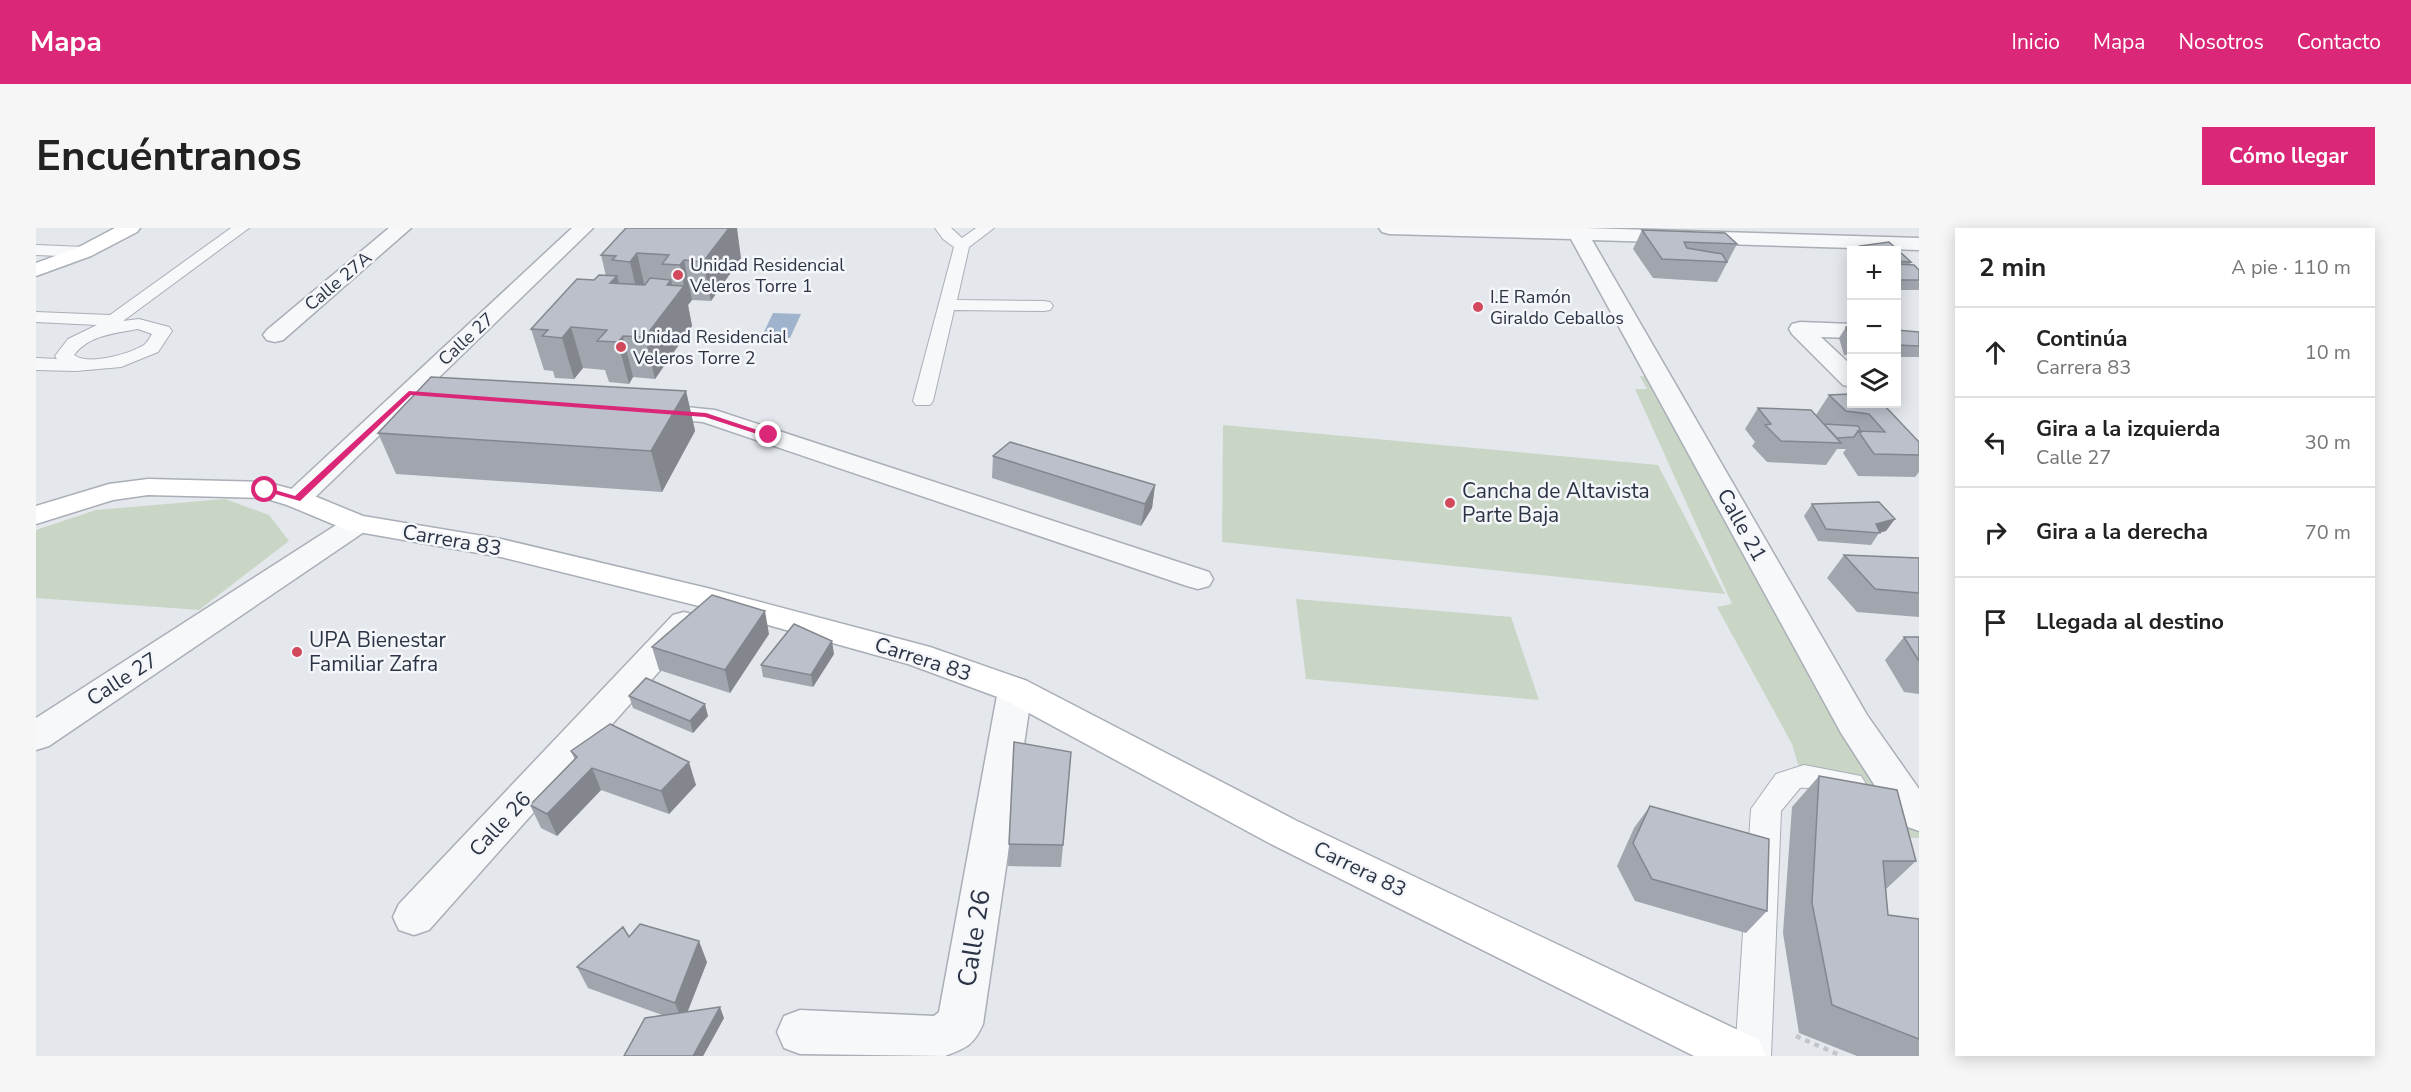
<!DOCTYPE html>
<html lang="es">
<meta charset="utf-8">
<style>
body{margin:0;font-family:"Nunito Sans",sans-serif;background:#f6f6f6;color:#222}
.controls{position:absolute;right:18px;top:18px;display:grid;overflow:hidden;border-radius:0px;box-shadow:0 3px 15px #0003}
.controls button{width:54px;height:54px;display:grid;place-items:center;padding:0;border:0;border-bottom:2px solid #e0e0e0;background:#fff;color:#222;font:30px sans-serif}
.stop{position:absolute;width:18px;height:18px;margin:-14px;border:4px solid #db2777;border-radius:50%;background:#fff}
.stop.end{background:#db2777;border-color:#fff;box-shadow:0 2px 6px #0008}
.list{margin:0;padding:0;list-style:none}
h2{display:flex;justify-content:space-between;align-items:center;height:78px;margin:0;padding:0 24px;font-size:26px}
h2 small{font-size:20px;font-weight:400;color:#767676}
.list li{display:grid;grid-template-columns:39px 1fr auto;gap:18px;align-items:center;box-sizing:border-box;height:90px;padding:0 24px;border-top:2px solid #e0e0e0}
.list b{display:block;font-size:22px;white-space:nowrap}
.list p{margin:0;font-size:20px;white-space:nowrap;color:#767676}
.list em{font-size:20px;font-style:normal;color:#767676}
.icon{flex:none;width:33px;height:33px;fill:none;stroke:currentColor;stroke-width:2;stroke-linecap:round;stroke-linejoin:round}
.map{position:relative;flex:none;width:1883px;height:828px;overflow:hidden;border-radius:0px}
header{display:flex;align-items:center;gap:36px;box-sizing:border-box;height:84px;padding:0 30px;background:#db2777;color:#fff}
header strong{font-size:28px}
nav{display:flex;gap:33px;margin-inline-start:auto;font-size:21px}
.intro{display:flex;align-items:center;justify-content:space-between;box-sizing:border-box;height:144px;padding:0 36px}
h1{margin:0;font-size:42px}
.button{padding:15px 27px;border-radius:0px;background:#db2777;color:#fff;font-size:21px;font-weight:700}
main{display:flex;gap:36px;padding:0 36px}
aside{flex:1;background:#fff;border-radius:0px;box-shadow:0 3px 15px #0003}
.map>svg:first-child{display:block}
.green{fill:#c9d6c5}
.water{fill:#9fb4cc}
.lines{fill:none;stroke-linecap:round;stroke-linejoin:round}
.lane-casing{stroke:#a9aeb7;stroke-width:2}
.street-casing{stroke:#a9aeb7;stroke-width:3}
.secondary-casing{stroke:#a9aeb7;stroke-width:3}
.path{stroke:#c2c5cb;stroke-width:4.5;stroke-dasharray:5 5;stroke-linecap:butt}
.lane{fill:#f7f8fa;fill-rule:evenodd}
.street{fill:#f7f8fa;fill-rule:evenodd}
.secondary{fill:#fff;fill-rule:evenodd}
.wall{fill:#a1a5ae}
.shaded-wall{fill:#83868d}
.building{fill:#bbc0ca;stroke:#83868d;stroke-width:1.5}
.route{fill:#db2777}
.poi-dot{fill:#d1495b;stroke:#f4f6f9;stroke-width:2}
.labels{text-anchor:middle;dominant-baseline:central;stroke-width:5;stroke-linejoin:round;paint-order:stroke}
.far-poi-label{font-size:18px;fill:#2b3445;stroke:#f4f6f9;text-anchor:start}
.far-street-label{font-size:18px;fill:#2b3445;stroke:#f4f6f9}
.poi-label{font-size:21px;fill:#2b3445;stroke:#f4f6f9;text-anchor:start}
.street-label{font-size:21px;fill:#2b3445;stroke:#f4f6f9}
.near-street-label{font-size:26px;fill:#2b3445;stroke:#f4f6f9}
</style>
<header>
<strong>Mapa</strong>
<nav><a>Inicio</a><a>Mapa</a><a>Nosotros</a><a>Contacto</a></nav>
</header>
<div class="intro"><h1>Encuéntranos</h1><a class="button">Cómo llegar</a></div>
<main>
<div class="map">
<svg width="1883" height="828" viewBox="0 0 1883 828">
<rect width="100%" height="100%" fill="#e4e7ec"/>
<!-- green -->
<path class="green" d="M1604,148L1619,150L1883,592V610L1857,609L1766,549L1756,516L1681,379L1696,376L1599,161H1611Z
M1187,197L1622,237L1689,366L1186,314Z
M189,271L233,287L253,313L163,382L0,370V302L60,282Z
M1260,371L1475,389L1503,472L1270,451Z"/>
<!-- water -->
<path class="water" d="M737,85L765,86L754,110L726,108Z"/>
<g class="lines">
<defs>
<path id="lane" d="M195,0H213L87,93L103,91L133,99L136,103L122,124L85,139L40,143L0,142V130L21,131L19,128L32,111L61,97L0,94V84L74,87ZM102,101L116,106C114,109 111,115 108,117C93,126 53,138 38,127C53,107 80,105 102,101Z
M899,0H915L926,10L940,0H958L933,19L921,72L1008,73L1014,74L1017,78L1014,82L1008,83L918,82L897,173L894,177H880L877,173L918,19L907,11Z
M0,17L48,19L56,24L48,29L0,27Z
M1768,537L1825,548L1830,556L1825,564C1805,571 1785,558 1764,560L1745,583L1735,828H1699L1715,581L1740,546Z"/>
<path id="street" d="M353,0H375L247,112L239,114L231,112L227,107L231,102Z
M536,0H557L393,159L434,164L438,169L434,174L425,177L379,173L271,277L261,280L251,277L247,271L251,265Z
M1343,0H1549L1883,10V22L1556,12L1831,487L1883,561V603L1869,598L1850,575L1805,505L1535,11L1353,6L1346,4Z
M1764,94L1816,96V110L1785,109L1816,138V159L1807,157L1756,106L1753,101L1756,96Z
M611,175L679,182L1173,344L1177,351L1173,358L1162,361L1151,358L667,194L602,188L598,183L602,178Z
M321,287L331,290L336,296L331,302L13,518L0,522V490L311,290Z
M648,384L659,387L664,395L659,403L393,702L378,707L363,702L357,689L363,676L637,387Z
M979,449L991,453L996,462L947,796C938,817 930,820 909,828L764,826L748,820L741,804L748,788L764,782L898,788L903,784L962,462L967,453Z"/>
<path id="secondary" d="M79,0H104L101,4L55,28L0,48V35L41,20Z
M112,251L229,254L271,265L327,288L465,311L671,360L894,419L991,453L1261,593L1723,812L1730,828H1658L1233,615L967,471L872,436L671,380L465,329L311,302L251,277L228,270L112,267L77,272L0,296V278L73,256Z"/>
</defs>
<!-- lane casing -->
<use href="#lane" class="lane-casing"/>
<!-- street casing -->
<use href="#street" class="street-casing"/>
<!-- secondary casing -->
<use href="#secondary" class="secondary-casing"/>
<!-- path -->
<path class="path" d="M1760,808L1806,828"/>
<!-- lane -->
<use href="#lane" class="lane"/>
<!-- street -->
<use href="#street" class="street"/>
<!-- secondary -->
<use href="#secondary" class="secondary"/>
</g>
<!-- wall -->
<path class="wall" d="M590,0L705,30L675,73L656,72L652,77L656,98L619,151L597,149L593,156L573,154L569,142L547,140L538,151L519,150L517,143L508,142L495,101L570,48L565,27Z
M1606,2L1701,16L1681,54L1617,50L1597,21Z
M1853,14L1875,34L1874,37H1878L1883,42V62H1860V22H1821L1824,18Z
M1810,99H1815V127H1808L1803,110Z
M1860,102L1883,104V129H1860Z
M650,163L659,203L626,264L360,246L342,205Z
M1815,166L1883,214V244L1879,249L1822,248L1807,225L1810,221H1801L1790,237L1731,234L1716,218L1719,214L1709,201L1722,180L1780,187L1793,167Z
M957,228L1119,257L1116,280L1105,298L956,250Z
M1776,276L1850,303L1843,305L1835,317L1782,313L1768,288Z
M1808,327L1883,330V389L1821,384L1791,350Z
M733,406L694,465L623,442L616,419Z
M1868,409H1883V466L1868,464L1849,432Z
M798,426L777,459L727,449L725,437Z
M593,468L672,488L657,505L597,480Z
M535,523L660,557L633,586L565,562L521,608L505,600L494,577L539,532Z
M1783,548L1880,633L1850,661L1852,687L1883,691V828H1821L1763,805L1747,705L1756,579Z
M1614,578L1731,683L1710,705L1599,673L1581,638L1598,600Z
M973,616L1027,617L1025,639L972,638Z
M593,709L671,734L652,783L688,790L667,828H588L626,787L552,760L541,739Z"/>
<!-- shaded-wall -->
<path class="shaded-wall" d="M693,0H701L705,30L675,73L667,34Z
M601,25L610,64L603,73L594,34Z
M648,32L656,72L652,77L656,98L619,151L609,109L631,57L635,52L639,71L648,58L644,37Z
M581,48L591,88L574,55Z
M535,99L547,140L538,151L526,110Z
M587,108L597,149L593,156L582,114Z
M650,163L659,203L626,264L615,223Z
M1119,257L1116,280L1105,298L1109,276Z
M1859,291L1850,303L1842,305L1840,296Z
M729,383L733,406L694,465L689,442Z
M796,413L798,426L777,459L775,447Z
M669,476L672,488L657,505L654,493Z
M653,534L660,557L633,586L625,563Z
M556,540L565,562L521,608L511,586Z
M663,713L671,734L647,795L639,775Z
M684,779L688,790L667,828H657Z"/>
<!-- building -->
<path class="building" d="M590,0H693L667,34L648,32L644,37L626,36L633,27L601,25L594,34L576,32L580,28L565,27Z
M1606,2L1689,5L1701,16L1648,14L1651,20L1686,26L1691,34L1626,31Z
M1853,14L1875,34L1860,33V22H1829L1824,18Z
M1860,36L1878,37L1883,42V52H1860Z
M563,47L581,48L574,55L609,57L614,50L635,52L631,57L648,58L609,109L587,108L582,114L561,113L571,102L535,99L526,110L506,108L512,102L495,101L541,51L558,52Z
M1810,99H1815V116Z
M1860,102L1883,104V118L1860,117Z
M395,149L650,163L615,223L342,205Z
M1815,166V176H1847L1883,214V227L1838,226L1822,203L1849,204L1833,186L1810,183L1793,167Z
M1722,180L1775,182L1805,215L1745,213L1729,197L1735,196Z
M1788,196L1822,198L1825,204L1822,203L1818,209L1801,210Z
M974,214L1119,257L1109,276L957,228Z
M1843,274L1859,291L1840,296L1844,305L1790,301L1776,276Z
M1808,327L1883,330V365L1839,361Z
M676,367L729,383L689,442L616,419Z
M758,396L796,413L775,447L725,437Z
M1868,409H1883V433Z
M610,450L669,476L654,493L593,468Z
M574,496L653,534L625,563L556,540L511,586L494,577L541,529L535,523Z
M978,514L1035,524L1027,617L973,616Z
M1783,548L1861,562L1880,633H1847L1852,687L1883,691V811L1796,777L1776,675Z
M1614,578L1733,611L1731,683L1616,651L1597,615Z
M604,696L663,713L639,775L541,739L587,699L593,709Z
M684,779L657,828H588L609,790Z"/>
<!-- route -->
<path class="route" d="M373,163L670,185L736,207L730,209L669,189L375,167L264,273L225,262L229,259L259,268Z"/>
<!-- markers -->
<g class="poi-dot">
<circle cx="642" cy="47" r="6"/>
<circle cx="1442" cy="79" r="6"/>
<circle cx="585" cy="119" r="6"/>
<circle cx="1414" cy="275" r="6"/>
<circle cx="261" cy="424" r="6"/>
</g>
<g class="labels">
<!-- far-poi labels -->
<g class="far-poi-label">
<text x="654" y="37">Unidad Residencial<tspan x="654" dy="21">Veleros Torre 1</tspan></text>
<text x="1454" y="69">I.E Ramón<tspan x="1454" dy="21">Giraldo Ceballos</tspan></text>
<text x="597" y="109">Unidad Residencial<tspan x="597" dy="21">Veleros Torre 2</tspan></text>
</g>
<!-- far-street labels -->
<g class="far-street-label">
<text transform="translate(302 53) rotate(-40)">Calle 27A</text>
<text transform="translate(430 111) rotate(-43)">Calle 27</text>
</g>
<!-- poi labels -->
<g class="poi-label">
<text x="1426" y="263">Cancha de Altavista<tspan x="1426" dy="24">Parte Baja</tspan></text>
<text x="273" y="412">UPA Bienestar<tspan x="273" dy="24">Familiar Zafra</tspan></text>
</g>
<!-- street labels -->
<g class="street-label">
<text transform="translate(1706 297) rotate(61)">Calle 21</text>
<text transform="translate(416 312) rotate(10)">Carrera 83</text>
<text transform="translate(887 431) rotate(18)">Carrera 83</text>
<text transform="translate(86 451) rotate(-33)">Calle 27</text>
<text transform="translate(464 596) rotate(-47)">Calle 26</text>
<text transform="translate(1324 641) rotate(26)">Carrera 83</text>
</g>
<!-- near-street labels -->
<g class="near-street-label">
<text transform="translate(938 710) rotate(-81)">Calle 26</text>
</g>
</g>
</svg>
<div class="controls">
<button>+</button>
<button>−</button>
<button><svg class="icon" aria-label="layers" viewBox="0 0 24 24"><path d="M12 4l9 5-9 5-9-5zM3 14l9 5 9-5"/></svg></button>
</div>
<div class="stop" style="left:229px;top:262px"></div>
<div class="stop end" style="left:733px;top:207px"></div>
</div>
<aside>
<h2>2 min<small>A pie · 110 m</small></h2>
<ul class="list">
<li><svg class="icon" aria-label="ahead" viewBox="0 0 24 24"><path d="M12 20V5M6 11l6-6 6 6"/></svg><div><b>Continúa</b><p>Carrera 83</p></div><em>10 m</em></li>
<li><svg class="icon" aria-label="left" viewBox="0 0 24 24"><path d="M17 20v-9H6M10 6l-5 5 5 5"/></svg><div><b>Gira a la izquierda</b><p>Calle 27</p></div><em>30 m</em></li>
<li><svg class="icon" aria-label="right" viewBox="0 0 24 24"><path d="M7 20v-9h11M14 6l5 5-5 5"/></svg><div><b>Gira a la derecha</b></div><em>70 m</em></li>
<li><svg class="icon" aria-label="arrive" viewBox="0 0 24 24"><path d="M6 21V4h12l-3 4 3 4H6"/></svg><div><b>Llegada al destino</b></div></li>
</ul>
</aside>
</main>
